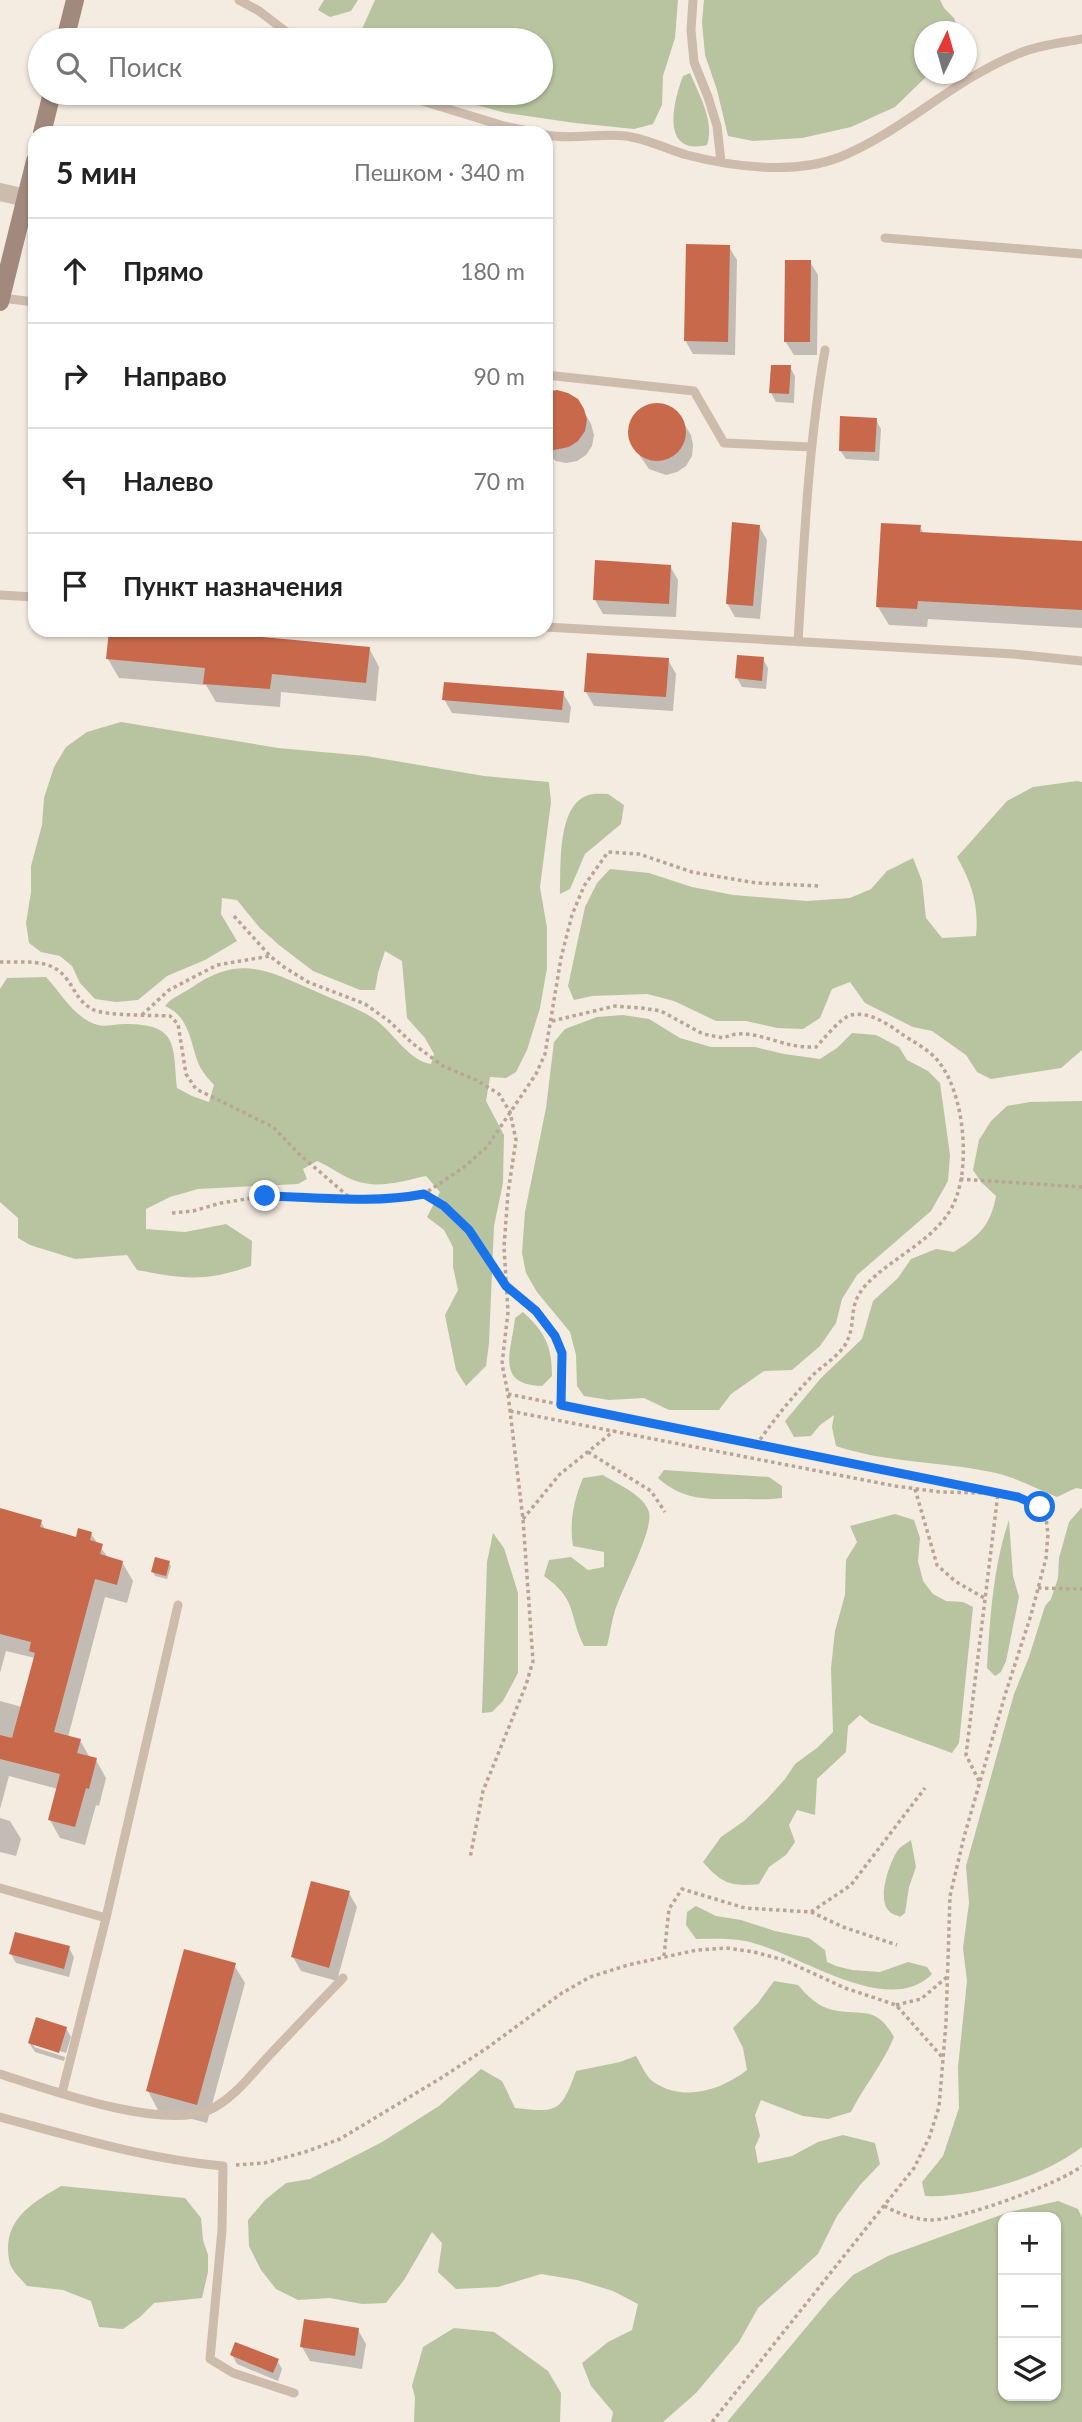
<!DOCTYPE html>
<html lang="ru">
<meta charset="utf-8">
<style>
body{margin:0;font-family:Lato,sans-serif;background:#f6f6f6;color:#222}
.controls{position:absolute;right:21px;bottom:21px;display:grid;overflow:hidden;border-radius:14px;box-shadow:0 2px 5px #0004}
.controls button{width:63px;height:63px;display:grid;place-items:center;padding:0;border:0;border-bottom:2px solid #e0e0e0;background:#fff;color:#222;font:35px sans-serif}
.compass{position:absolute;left:914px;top:21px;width:63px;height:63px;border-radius:50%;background:#fff;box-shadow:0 2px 5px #0004;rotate:5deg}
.stop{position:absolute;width:21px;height:21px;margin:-16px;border:5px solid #1a73e8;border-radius:50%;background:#fff}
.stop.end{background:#1a73e8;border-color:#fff;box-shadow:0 2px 7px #0008}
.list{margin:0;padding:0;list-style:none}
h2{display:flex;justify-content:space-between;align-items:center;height:91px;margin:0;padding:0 28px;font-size:30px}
h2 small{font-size:23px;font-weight:400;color:#767676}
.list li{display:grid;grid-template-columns:46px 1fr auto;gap:21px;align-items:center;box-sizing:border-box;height:105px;padding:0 28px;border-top:2px solid #e0e0e0}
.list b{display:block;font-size:26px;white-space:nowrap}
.list em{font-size:23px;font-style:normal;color:#767676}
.icon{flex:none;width:38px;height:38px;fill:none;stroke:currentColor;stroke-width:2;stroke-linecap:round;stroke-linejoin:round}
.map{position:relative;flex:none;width:1082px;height:2422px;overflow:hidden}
.search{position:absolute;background:#fff;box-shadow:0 2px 5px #0004;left:28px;top:28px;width:525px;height:77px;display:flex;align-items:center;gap:18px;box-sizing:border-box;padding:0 24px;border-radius:38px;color:#767676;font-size:26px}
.panel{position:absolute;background:#fff;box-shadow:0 2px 5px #0004;left:28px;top:126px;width:525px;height:511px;border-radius:21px}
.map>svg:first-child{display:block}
.green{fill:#b8c4a0;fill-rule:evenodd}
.shadow{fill:#0003}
.building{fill:#c8694b}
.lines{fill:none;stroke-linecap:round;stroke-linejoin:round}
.path{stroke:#b9a596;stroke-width:3.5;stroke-dasharray:3.5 3.5;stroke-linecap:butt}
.lane{stroke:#cdbbac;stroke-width:9}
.street{stroke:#cdbbac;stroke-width:18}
.secondary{stroke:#a18a7d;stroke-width:18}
.route{stroke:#1a73e8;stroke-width:9}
</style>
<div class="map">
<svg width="1082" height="2422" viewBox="0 0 1082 2422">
<rect width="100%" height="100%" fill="#f4ebe1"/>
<!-- green -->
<path class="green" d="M324,0H358L351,11L330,17L318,10Z
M375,0H678L675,38L663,76L662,105L653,124L634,129L575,123L506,113L450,98L437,93H541V40H357Z
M704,0H940L944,8L954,18L959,31L925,32V74H929L895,107L851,127L802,138L753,141L728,136L717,90L705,55L702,22Z
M690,73C699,95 715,121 707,145C660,156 673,102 683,76Z
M121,722L278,748L366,756L484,776L549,782L551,802L540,887L547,928V968L540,1008L527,1050L516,1072L506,1078L490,1077L486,1101L504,1135L503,1183L494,1226L489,1343L486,1366L466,1386L456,1370L445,1315L458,1290L453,1267V1247L444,1230L427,1217L440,1192L426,1176C403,1181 379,1189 356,1181C343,1177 330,1166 317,1161L303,1169L307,1179L298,1184L198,1189L170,1197L146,1209V1229L185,1232L226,1224L252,1241L251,1266C205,1282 183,1279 137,1270L127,1255L75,1259L30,1245L18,1238V1218L0,1202V989L7,978L46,977C61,993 75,1019 98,1025C105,1027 117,1024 125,1024C178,1024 173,1044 177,1088L192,1096L209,1102L214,1085C209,1080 204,1074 200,1067C190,1045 191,1017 165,1006C173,996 181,995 191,988C240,954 266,970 315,991C334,1000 356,1007 373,1018C393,1031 407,1060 431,1064L434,1054L425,1038L407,1018L402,961L385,951L378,973L375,990H360L313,971L279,945L260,928L237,900L222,898L221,914L237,941L205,960L167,976L138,1000L116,1002L95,999L80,983L72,966L60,956L41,952L29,943L26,923L31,892V866L42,825L44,798L54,767L66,747L87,732Z
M1077,781L1082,782V1050L1061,1068L991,1079L977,1072L966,1055L932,1031L913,1027L865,1003L850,982L832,989L820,1018L803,1029L777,1028L746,1021H716L674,1001L647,994L592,996L574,1000L568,986L585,907L597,883L610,869L649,873L692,887L733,895L807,901L850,898L871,889L887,871L913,858L922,881L926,918L942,938L976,936C979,906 972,883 957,857L1007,801L1033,787Z
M608,794L624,805L621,824L585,854L570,889L560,894C561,867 557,808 586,796C592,793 601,794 608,794Z
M623,1015L649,1019L680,1038L711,1047H755L784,1054L820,1059L837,1048L852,1033L876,1035L899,1047L907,1060L928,1071L940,1083L950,1155L948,1181L931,1211L857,1275L842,1299L836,1323L820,1346L792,1370L764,1371L731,1394L719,1410H669L644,1398L609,1400L584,1396L577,1386L576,1355L570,1332L537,1292L526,1273L522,1253L525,1212L546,1108L554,1042L565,1029L597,1017Z
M1082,1101V1489L1076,1488L1057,1497C1037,1489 1017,1478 996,1473C942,1461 891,1464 836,1446L832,1427L834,1415L820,1425L811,1436L794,1437L785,1421L821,1378L862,1339L873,1301L898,1278L911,1259L936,1249L954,1252C979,1236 991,1225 996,1196L981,1182L973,1170L979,1140L991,1121L1007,1106L1030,1102Z
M523,1312C545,1332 552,1346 552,1376L542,1386C494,1385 512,1350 515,1318Z
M664,1470L769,1477L782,1486V1498C768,1500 757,1499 743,1499C709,1499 685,1502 658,1478Z
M603,1475C617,1484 644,1495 649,1512C654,1531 620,1591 614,1614C611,1624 610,1635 607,1646H584C568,1614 578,1600 544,1576L549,1560L571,1557L588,1570L604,1567V1552L573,1546C569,1523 574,1499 583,1478Z
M1082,1507V2147C1043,2177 974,2198 925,2196L922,2182L943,2156L959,2108L958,2067L967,1981L963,1948L969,1903L966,1866L1014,1694L1029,1657L1045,1606L1051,1599L1058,1578L1059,1558L1069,1522Z
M895,1514L914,1520L920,1538L918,1561L923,1581L933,1594L946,1601L963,1602L973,1607L959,1743L952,1753L870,1723L860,1715L848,1726L846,1752L817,1779L815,1815L797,1810L789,1825L795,1842L786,1855L769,1867L759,1884C731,1887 721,1883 703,1862L721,1837L744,1821L767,1799L785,1779L795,1764L817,1748L833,1732L831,1668L835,1631L845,1595L846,1560L857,1542L850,1526Z
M1009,1520L1013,1576L1019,1597L1006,1661L1001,1672L995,1676L987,1668C990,1618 993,1567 1009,1520Z
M493,1533L504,1548L518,1593V1673L503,1701L492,1712L482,1713L487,1562Z
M911,1840L916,1867L909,1887L905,1913L900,1917C897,1915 893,1915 890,1912C876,1901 889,1863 898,1850C901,1846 907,1843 911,1840Z
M696,1906L716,1916L741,1920L775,1931L809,1938L825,1950L827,1962L836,1966L852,1970L880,1972L908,1962L927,1967L932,1974C887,2020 795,1950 745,1941C729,1938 712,1939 696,1939L686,1925L687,1912Z
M774,1981L798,1985C807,1996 819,2007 833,2010C863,2016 876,2005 894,2037C883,2064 864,2086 851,2112L828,2119L803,2116L761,2100L755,2115L760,2136L755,2147L758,2163L792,2156L818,2142L843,2135L875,2143L880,2164L860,2185L837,2216L818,2254L758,2308L739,2342L696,2393L663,2422H611L613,2412L591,2386L582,2363L608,2342L632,2330L638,2304L613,2291L577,2280L541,2274L498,2287L456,2289L438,2272L442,2243L432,2232L404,2280L386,2303L362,2304L330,2298L298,2300L276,2289L261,2270L249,2246L248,2220L265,2200L286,2183L310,2179L382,2142L439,2106L481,2069L502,2081L515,2108C558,2113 561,2112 576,2071L620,2062L636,2056C641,2064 647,2079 655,2083C685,2102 721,2090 747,2070L743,2048L733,2028L758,2003Z
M61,2186L185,2198L201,2218L203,2240L208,2255V2272L202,2298L154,2303L140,2317L123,2329L99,2327L91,2301L63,2290L27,2286C21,2279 13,2272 10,2264C0,2222 30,2204 61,2186Z
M1058,2201L1078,2209L1082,2218V2422H727L829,2300L853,2275L888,2256L1009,2212ZM1003,2217H1056V2396H1003Z
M454,2328L494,2332L548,2371L561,2393L560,2422H414L415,2397L412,2386L423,2347Z"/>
<!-- shadow -->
<path class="shadow" d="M729,247L737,260L735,355L693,354L685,340Z
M810,262L818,275L817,355H794L785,341Z
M790,367L795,376L794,403L776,402L771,393Z
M546,395L583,410L591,424L594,435L592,446L586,455L577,461L566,463L556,461L546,454Z
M653,404L667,406L676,411L691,435L693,445L692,456L686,466L677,472L666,475L649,469L633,446L629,436L630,425L634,415L643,408Z
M876,420L881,429L879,461L846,459L840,450Z
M759,526L767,540L760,619L735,617L727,603Z
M920,527L924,534L1082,543V628L928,619L927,627L889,625L878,607Z
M670,566L678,580L676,617L603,614L595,600Z
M111,630H165L369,648L379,667L376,701L281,692L280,707L216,702L206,685L119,678L108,659Z
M763,659L768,668L766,689L742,687L737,678Z
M668,660L676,674L673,711L594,706L586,692Z
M563,693L571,707L569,723L452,713L444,699Z
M0,1510L41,1522L46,1531L77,1539L91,1534L109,1559L122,1562L133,1581L127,1603L105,1597L68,1737L80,1740L90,1758L96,1760L106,1778L99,1806L96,1805L85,1845L60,1838L50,1820L58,1789L9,1776L0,1809V1701L22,1707L35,1658L6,1651L0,1673Z
M168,1562L171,1566L167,1579L155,1576L153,1572Z
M0,1818L10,1821L21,1839L16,1856L0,1852Z
M349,1893L357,1907L337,1981L301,1971L293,1957Z
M69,1948L74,1957L69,1977L16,1963L11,1954Z
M234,1965L245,1983L207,2123L158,2110L148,2091Z
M66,2028L71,2037L66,2053L34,2043V2047L65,2057L64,2061L35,2052L29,2043Z
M358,2330L366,2344L362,2369L310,2361L302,2347Z
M232,2355L277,2360L282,2369L278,2381L237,2364Z"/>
<!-- building -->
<path class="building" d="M686,244L730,245L728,342L684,341Z
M785,260H811L810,342H784Z
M771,365H791L789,394L769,393Z
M557,390L568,393L578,399L584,409L587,420L585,431L578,441L569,447L554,450L546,448V392Z
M628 432a29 29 0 1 1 58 0a29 29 0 1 1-58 0Z
M840,416L877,418L875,452L839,451Z
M732,522L760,525L753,606L726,604Z
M881,523L921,525L920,532L1082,541V610L918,601L917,609L876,607Z
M595,560L671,565L669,604L593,600Z
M109,630H185L370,647L366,683L272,674L270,689L203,684L205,668L106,659Z
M587,653L669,658L666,697L584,692Z
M737,655L764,657L762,681L735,678Z
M444,682L564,691L562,710L442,700Z
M0,1508L42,1520L40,1527L66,1534L76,1537L78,1528L92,1532L90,1540L103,1544L100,1554L123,1561L117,1585L95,1579L54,1732L81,1739L77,1753L97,1758L89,1789L86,1788L75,1827L48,1820L60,1774L0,1759V1735L12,1738L35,1653L29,1651L31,1642L0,1634Z
M155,1557L170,1561L166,1576L151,1572Z
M311,1881L350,1891L329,1968L291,1957Z
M15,1932L70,1946L64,1969L9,1954Z
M184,1949L236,1963L197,2105L146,2091Z
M36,2017L67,2027L59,2053L28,2043Z
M304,2319L359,2328L355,2356L300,2347Z
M235,2342L279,2359L273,2373L230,2355Z"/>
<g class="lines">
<!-- path -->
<path class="path" d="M234,916L270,956L284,967L308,982L365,1004L389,1021L412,1043L443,1066L476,1080L499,1094L510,1112L516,1140L508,1193L504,1247L508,1312L502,1364L508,1394L523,1519L533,1661L526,1685L483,1791L470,1858
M0,962C22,963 50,957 66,978C76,991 78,1002 94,1010C107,1016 153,1015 170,1016L178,1024L186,1074L196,1089L273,1127L299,1154L349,1197
M142,1015L169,990L217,965L270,956
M552,1021L615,1006L642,1008L661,1011L703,1034L724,1038C744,1027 771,1041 792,1045C800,1047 808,1047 816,1047C824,1039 840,1018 851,1015C867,1011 887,1023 899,1032C911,1041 929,1049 938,1061C964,1092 970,1162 956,1198C942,1238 892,1256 865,1286C846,1308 858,1323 845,1345C838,1356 824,1365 814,1374C793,1396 775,1418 757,1444
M960,1179L1082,1187
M424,1194L444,1206L469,1230L506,1286L536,1311L555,1336L562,1353L561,1405
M172,1213L193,1211L221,1203L265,1196L400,1198L424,1194L464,1167L487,1147L536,1074L545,1054L561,958L572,915L584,886L608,852L639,854L692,872L756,883L820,886
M508,1394L1018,1497L1040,1507L1046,1518L1048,1534L1046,1558L1031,1615L1005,1695L964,1837L950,1896L946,2023L939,2107L929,2138L914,2168L712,2422
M510,1411L895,1486L940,1492L987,1493
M588,1452L651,1491L665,1512
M915,1489L937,1565L955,1581L986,1599
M523,1519L560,1474L614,1431
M1038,1588L1082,1589
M979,1781L966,1755L998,1493
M811,1912L851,1885L925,1788
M664,1956L669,1909L682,1889L745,1908L811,1912L843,1927L897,1945
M896,2005L921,1999L947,1977
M236,2165L264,2163L305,2152L340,2139L441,2078L487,2048L562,1993L590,1977L628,1965L697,1950L726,1948L754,1952L784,1960L845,1988L896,2005L943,2058
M884,2206C900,2214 913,2219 930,2220C958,2221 1061,2183 1082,2166"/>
<!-- lane -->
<path class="lane" d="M239,0L259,11L297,40
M693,0L691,30L694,62L708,97L717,126L721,162
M396,93L504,126L537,133
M546,135C572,140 600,133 626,136C647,139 667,149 687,155C733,167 795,175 840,157C904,131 955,78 1020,53C1039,45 1061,43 1082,39
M885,238L1082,254
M1,298L35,302
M546,375L694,391L724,443L811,447
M0,595L35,597
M546,627L1014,654L1082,661
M798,642C804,544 808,446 825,350
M0,1888L106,1918L62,2093
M106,1918L178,1605
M0,2074C50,2090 161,2130 209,2110C232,2100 249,2077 265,2060C291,2032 317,2005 343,1978
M0,2117C74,2137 146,2159 223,2166L222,2230L210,2359L233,2373L294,2393"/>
<!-- street -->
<path class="street" d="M0,192L26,198"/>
<!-- secondary -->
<path class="secondary" d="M65,40L75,0
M42,133L52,93
M0,302L35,161"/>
</g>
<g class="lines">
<!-- route -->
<path class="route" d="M265,1196C317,1197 372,1204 424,1194L444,1206L469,1230L506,1286L536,1311L555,1336L562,1353L561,1405L1018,1497L1040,1507"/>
</g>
</svg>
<div class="controls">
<button>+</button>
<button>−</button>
<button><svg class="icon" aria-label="layers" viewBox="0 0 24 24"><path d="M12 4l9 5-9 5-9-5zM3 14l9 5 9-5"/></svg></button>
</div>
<svg class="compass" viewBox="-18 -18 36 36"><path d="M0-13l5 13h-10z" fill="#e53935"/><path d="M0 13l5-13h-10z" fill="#767676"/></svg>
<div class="stop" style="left:1040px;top:1507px"></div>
<div class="stop end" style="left:265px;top:1196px"></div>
<div class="search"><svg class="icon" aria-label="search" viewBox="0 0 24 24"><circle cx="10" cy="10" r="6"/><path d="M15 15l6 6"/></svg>Поиск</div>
<section class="panel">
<h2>5 мин<small>Пешком · 340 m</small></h2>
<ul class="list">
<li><svg class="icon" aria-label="ahead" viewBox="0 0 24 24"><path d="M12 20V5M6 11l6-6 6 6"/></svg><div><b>Прямо</b></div><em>180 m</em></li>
<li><svg class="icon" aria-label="right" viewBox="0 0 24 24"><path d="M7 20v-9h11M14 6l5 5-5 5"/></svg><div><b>Направо</b></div><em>90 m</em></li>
<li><svg class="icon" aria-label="left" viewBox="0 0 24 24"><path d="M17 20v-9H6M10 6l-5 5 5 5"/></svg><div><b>Налево</b></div><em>70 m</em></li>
<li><svg class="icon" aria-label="arrive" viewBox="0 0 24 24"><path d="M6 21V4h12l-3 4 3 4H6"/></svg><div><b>Пункт назначения</b></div></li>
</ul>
</section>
</div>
